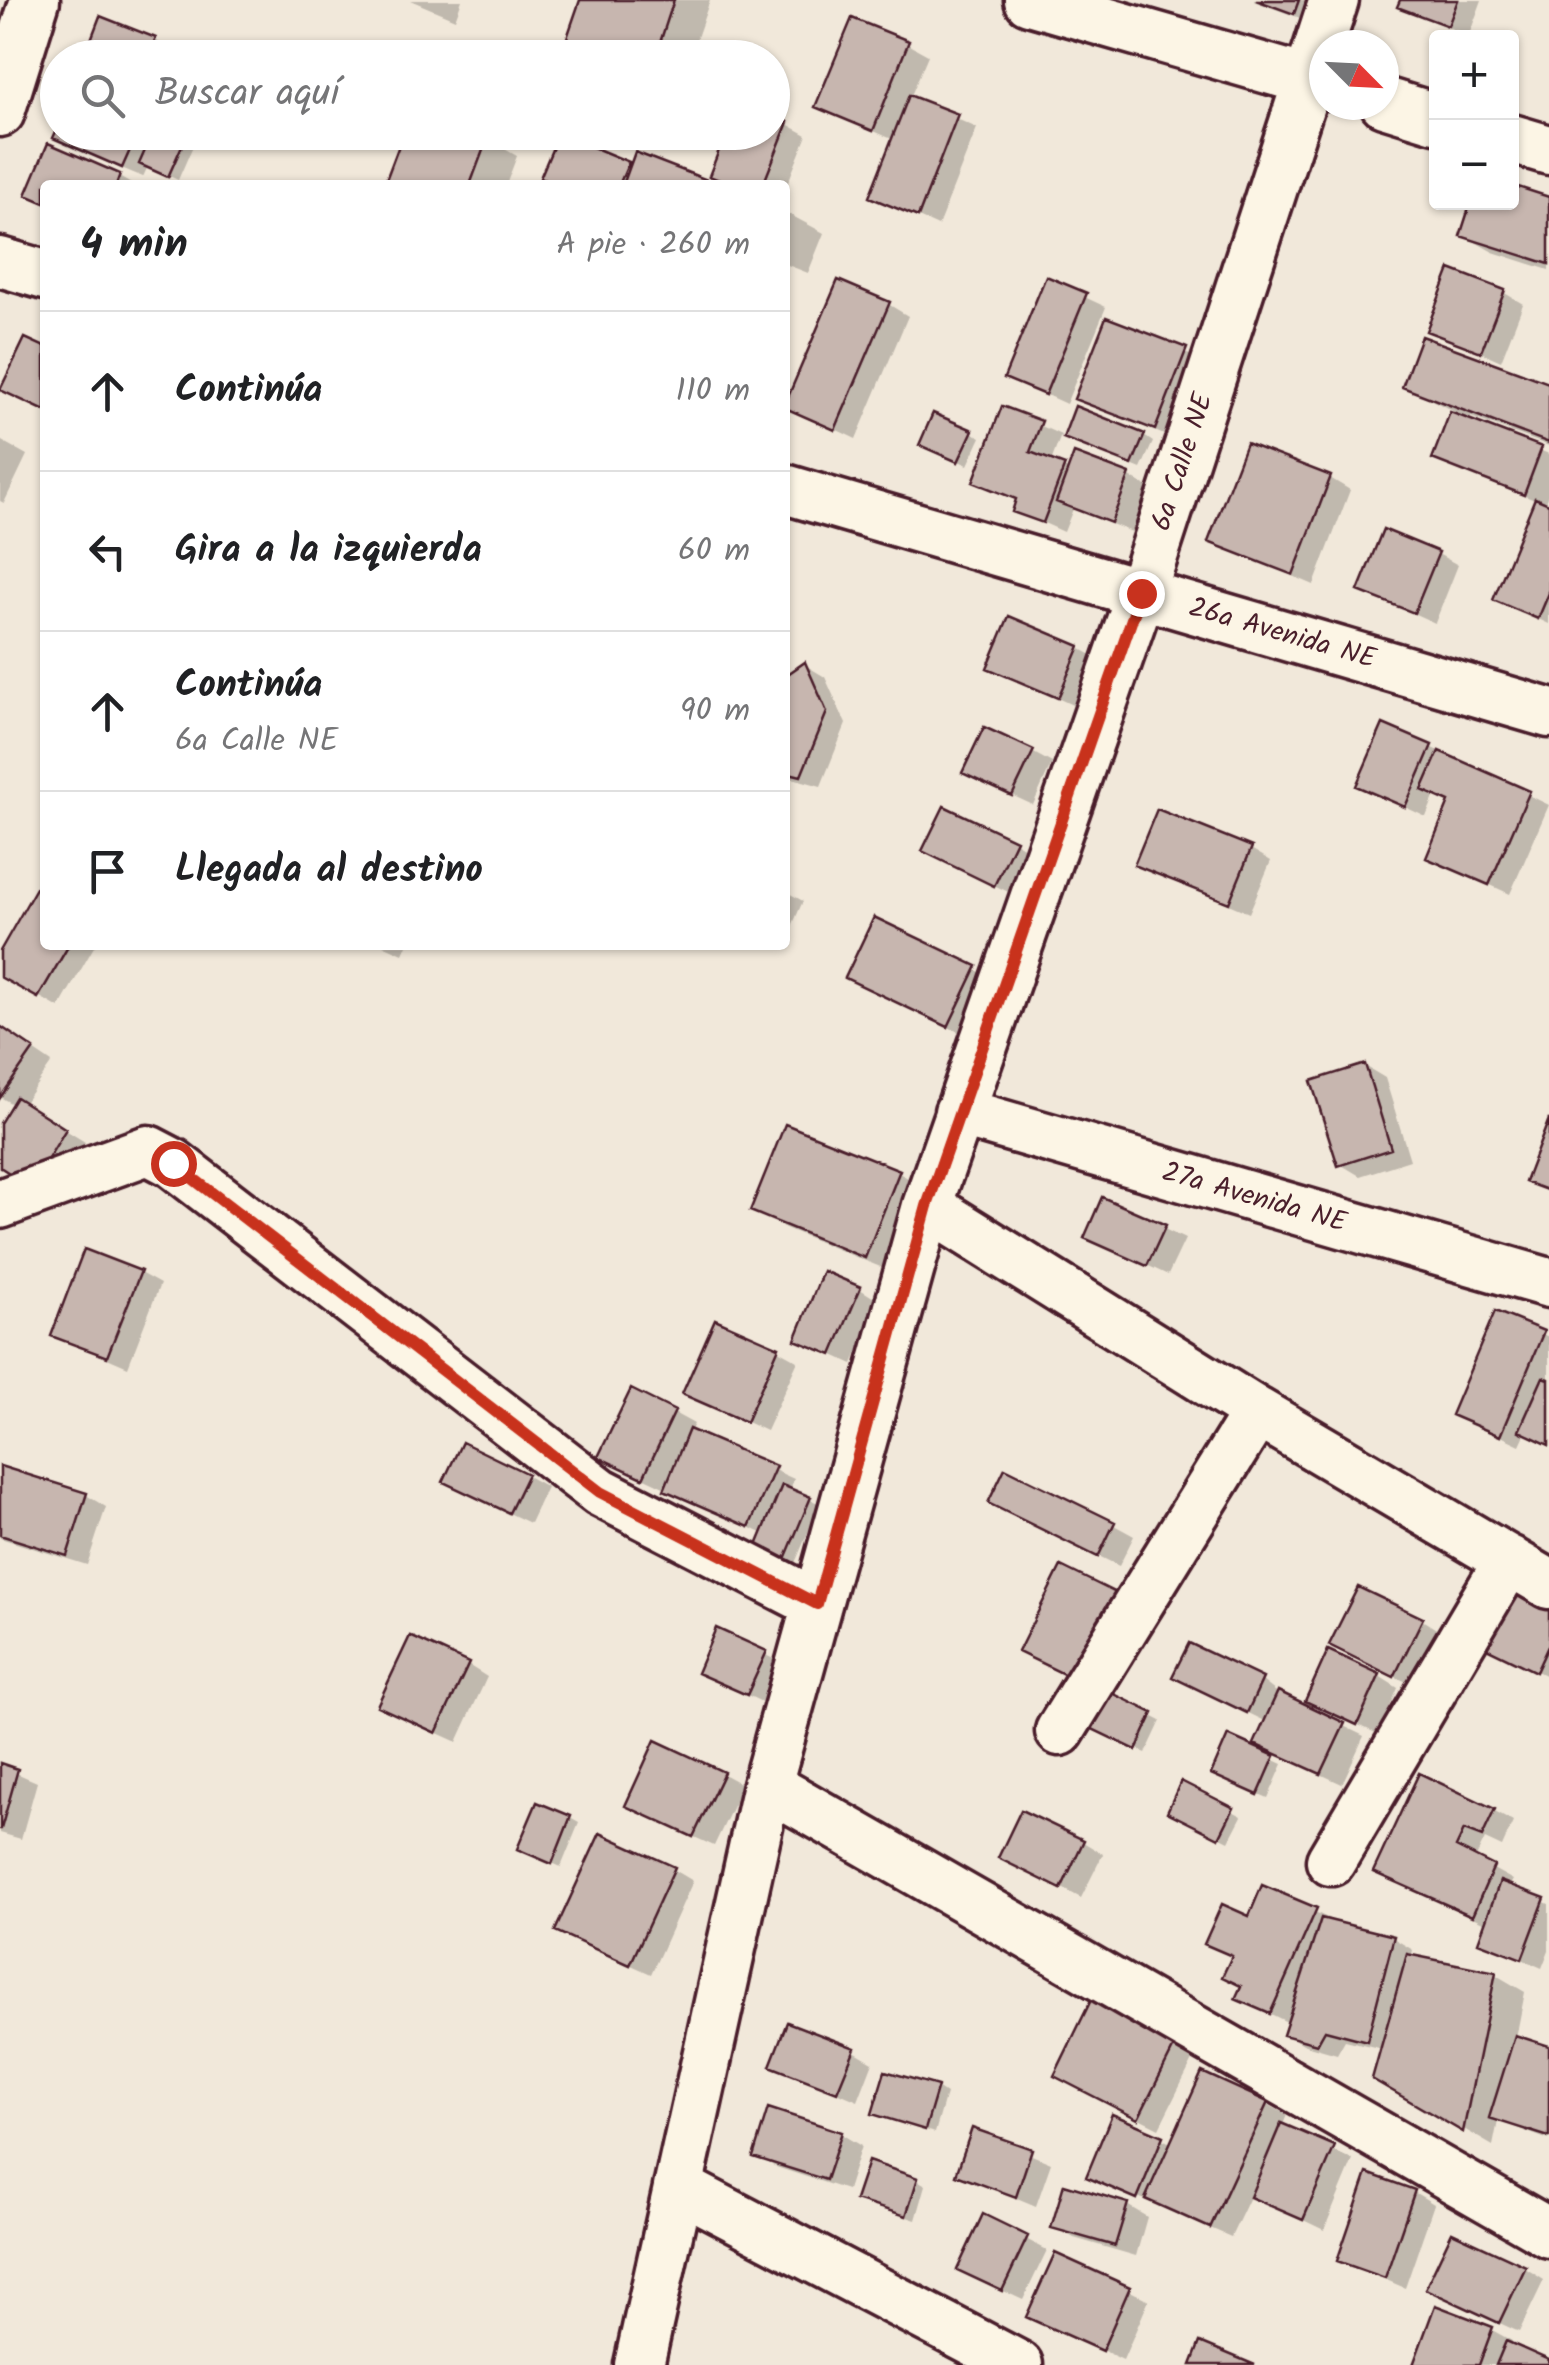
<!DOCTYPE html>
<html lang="es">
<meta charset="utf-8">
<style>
body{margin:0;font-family:Kalam,sans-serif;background:#f6f6f6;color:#202124}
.controls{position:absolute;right:30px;top:30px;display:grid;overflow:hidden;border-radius:10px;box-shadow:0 2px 8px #0004}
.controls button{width:90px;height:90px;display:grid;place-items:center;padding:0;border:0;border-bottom:2px solid #e0e0e0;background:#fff;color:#202124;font:50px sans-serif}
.compass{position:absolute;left:1309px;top:30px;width:90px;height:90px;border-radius:50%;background:#fff;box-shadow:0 2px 8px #0004;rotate:114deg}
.stop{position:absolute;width:30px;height:30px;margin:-22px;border:8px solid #c8321e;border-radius:50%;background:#fff}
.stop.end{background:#c8321e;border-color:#fff;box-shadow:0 2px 10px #0008}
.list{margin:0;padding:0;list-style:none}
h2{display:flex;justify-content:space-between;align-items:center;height:130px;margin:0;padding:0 40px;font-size:42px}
h2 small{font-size:32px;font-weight:400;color:#757577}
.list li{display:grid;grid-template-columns:65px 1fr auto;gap:30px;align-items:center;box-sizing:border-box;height:160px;padding:0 40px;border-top:2px solid #e0e0e0}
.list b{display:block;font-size:38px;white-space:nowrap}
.list p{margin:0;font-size:32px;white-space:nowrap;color:#757577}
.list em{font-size:32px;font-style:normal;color:#757577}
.icon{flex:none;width:55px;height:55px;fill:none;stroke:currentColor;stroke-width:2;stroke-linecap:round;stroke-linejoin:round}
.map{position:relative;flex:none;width:1549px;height:2365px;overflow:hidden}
.search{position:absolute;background:#fff;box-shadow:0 2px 8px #0004;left:40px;top:40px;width:750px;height:110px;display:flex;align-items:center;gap:25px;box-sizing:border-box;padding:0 35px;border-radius:55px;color:#757577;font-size:38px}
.panel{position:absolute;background:#fff;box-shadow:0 2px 8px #0004;left:40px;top:180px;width:750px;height:770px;border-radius:10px}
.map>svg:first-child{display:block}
.shadow{fill:#0003}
.building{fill:#c7b6af;stroke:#4a1f2b;stroke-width:2.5}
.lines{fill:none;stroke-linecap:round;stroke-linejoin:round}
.minor-casing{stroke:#4a1f2b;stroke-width:55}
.minor{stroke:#fcf5e5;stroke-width:48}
.route{stroke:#c8321e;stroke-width:12}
.labels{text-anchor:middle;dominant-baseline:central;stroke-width:8;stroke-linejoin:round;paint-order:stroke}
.street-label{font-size:28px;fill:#4a1f2b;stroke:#fcf5e5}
</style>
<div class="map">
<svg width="1549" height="2365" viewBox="0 0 1549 2365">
<rect width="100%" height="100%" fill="#f1e8da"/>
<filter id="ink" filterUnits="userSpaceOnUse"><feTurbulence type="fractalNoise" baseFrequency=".01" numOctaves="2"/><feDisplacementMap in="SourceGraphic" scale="20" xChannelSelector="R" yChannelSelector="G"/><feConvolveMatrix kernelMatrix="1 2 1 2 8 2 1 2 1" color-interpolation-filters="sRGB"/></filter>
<g filter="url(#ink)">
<!-- shadow -->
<path class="shadow" d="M410,0H462L455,19Z
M583,0H710L690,58H570Z
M1251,0H1323L1314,23Z
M1403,0H1482L1469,35L1420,17L1401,6Z
M101,19L155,40L175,52L173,58H87Z
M908,44L928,55L910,98L977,128L938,226L872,196L894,140L818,106Z
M520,51L536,58H517Z
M787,124L807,135L785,190V185H730L712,175Z
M58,132H199L178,180L148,166L143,177L76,149L56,137Z
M526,132H557L632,167L714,185H558L557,145Z
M487,139L517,156L506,185H387Z
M49,146L119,177L133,185H45V203L29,194Z
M1512,188L1549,200V270L1493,252L1463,235L1512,202Z
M785,212L824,233L808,273L785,264Z
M1048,280L1106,307L1066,404L1007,377Z
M1503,292L1523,304L1501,361L1429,329Z
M888,304L908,316L856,439L787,406Z
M1108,320L1206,362L1176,440L1077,398Z
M1405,386H1549V446L1471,417L1469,422L1549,454V492L1544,505L1549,507V624L1496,599L1537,501L1435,458L1453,411Z
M1004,409L1061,435L1051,462L1070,471L1128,476L1148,487L1132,532L1073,509L1064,532L1015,510L1018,501L976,481Z
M971,432L981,437L968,465L931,449Z
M1144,436L1153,442L1141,469L1075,442Z
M0,440L27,455L4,503L0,501Z
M1330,478L1350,490L1314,585L1211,541Z
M1438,554L1458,565L1435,623L1362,590Z
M1079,648L1099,659L1079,708L990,667Z
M805,665L825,677L846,724L821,786L785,776V679Z
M1430,747L1549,805L1510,894L1429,857L1452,804L1435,795L1426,817L1359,785Z
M1032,752L1052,763L1033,805L986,783Z
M1015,842L1035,854L1015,895L945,862Z
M1251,849L1271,861L1249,913L1137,864Z
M45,878V945H95L59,1008L0,974V956Z
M785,891L803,901L785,942Z
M875,920L996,980L969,1037L868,988Z
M383,945H407L403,954Z
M0,1028L52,1063L23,1104L85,1142L52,1196L0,1164V1128L14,1105L0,1097Z
M1365,1066L1385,1078L1410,1160L1360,1176L1340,1164Z
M787,1127L899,1173L929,1190L895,1273L783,1227L753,1210Z
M1104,1200L1185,1239L1168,1275L1087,1237Z
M140,1273L160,1284L128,1367L54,1335Z
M860,1289L879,1301L853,1364L798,1339Z
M1496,1314L1549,1337V1445L1526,1432L1520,1445L1454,1414Z
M778,1350L798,1361L766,1431L685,1393Z
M674,1413L694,1424L690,1432L794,1479L790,1490L820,1504L795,1563L768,1552L764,1534L621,1467Z
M0,1468L86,1495L106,1507L87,1565L0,1538Z
M527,1476L547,1487L530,1523L466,1493Z
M1011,1513L1114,1525L1134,1536L1119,1566Z
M1549,1611V1677L1499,1653Z
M1422,1620L1441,1632L1415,1686L1352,1656Z
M718,1632L786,1665L768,1705L700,1672Z
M468,1665L487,1677L457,1742L400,1716Z
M1379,1676L1398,1688L1378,1734L1328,1711Z
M1262,1681L1280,1695L1364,1736L1342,1784L1277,1754L1267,1722L1195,1687Z
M1109,1694L1161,1721L1146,1753L1102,1732Z
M1229,1739L1283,1764L1268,1798L1223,1778Z
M0,1766L37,1782L21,1839L0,1833Z
M723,1774L743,1785L714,1846L648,1816Z
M1183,1785L1242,1816L1229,1841L1179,1816Z
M1493,1811L1513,1822L1502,1847L1485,1839L1475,1859L1513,1880L1509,1887L1549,1904V1950L1542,1968L1481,1941L1487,1924L1377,1871Z
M570,1818L579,1823L561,1867L530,1853Z
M1083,1842L1103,1854L1081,1898L1019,1865Z
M673,1869L693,1881L651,1974L578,1941Z
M1264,1888L1336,1922L1393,1938L1413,1950L1411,1958L1496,1975L1525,1992L1516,2038L1549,2049V2140L1498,2121L1493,2146L1375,2077L1383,2049L1345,2040L1337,2054L1305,2045L1286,2034L1289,2023L1238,1998L1243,1987L1234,1957L1207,1943L1250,1919Z
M1094,2000L1197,2052L1159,2128L1077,2087Z
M854,2051L873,2062L858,2101L774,2065Z
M1204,2076L1267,2104L1287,2115L1282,2127L1353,2160L1324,2230L1251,2195L1231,2237L1089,2176L1114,2117L1173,2144Z
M937,2088L946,2094L935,2133L875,2113Z
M974,2131L1051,2163L1036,2206L959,2174Z
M841,2134L861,2146L847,2190L776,2167L756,2156Z
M917,2180L926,2185L916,2220L867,2204Z
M1414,2192L1434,2204L1405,2288L1340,2260Z
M1127,2205L1147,2217L1136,2256L1074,2238L1054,2227Z
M985,2218L1047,2250L1023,2300L980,2280Z
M1056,2256L1149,2300L1123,2360L1030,2316Z
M1525,2268L1544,2280L1519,2332L1448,2299Z
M1437,2308L1492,2330L1512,2341L1510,2346L1549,2365H1415Z"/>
<!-- building -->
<path class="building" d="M580,0H674L655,58H568L561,55Z
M1256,0H1299L1294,14Z
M1400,0H1458L1448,26L1397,7Z
M100,16L156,38L148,58H84Z
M852,18L909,41L873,131L815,107Z
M909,95L958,114L918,217L869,197Z
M772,116L788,122L763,185H732L709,176L726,132H772Z
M58,127V132H138L122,168L53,138Z
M153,132H188L168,177L139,164Z
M404,132H477L488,137L470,185H384Z
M559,133L629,162L619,185H558L540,178Z
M48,143L120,174L116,185H45V203L26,195Z
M635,152L720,185H623Z
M1512,185L1549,197V264L1460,236L1471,202H1512Z
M1450,269L1505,290L1481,352L1426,331Z
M1046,276L1087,293L1045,395L1004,378Z
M838,280L890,302L835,430L785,408V404Z
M1106,317L1187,348L1155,430L1074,399Z
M1421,336L1549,383V443L1402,387Z
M25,338L45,347V411L0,390Z
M1002,406L1042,421L1030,452L1065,465L1043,523L1012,512L1016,499L973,482Z
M1075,406L1145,434L1132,465L1063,438Z
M1450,412L1542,447L1524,495L1432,459Z
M933,413L973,430L958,462L919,445Z
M1246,443L1331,476L1293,575L1208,542Z
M1074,453L1130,474L1111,523L1056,502Z
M1535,498L1549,504V593L1538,619L1493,600Z
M1383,529L1439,552L1414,613L1358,591Z
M1009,616L1080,646L1058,698L987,668Z
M805,662L827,712L801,776L785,772V676Z
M1383,724L1432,745L1405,807L1356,786Z
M984,727L1034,750L1012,796L962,773Z
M1439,751L1530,791L1489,885L1426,858L1449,802L1422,790Z
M944,806L1016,840L994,886L922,851Z
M1157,809L1252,847L1229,903L1134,865Z
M44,874L45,945H69L38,998L0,977V951Z
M874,917L977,966L948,1027L845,978Z
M0,1026L34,1049L0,1098Z
M1365,1064L1391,1149L1338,1166L1311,1081Z
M16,1097L66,1129L31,1187L0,1167V1123Z
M1549,1119V1191L1525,1182Z
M785,1124L900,1170L865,1258L750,1211Z
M1102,1197L1166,1225L1147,1266L1084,1238Z
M84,1249L141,1271L107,1357L51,1336Z
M823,1271L861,1287L832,1355L795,1340Z
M1495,1311L1544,1331L1500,1436L1451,1415Z
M715,1319L779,1347L746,1422L682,1394Z
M1543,1377L1549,1379V1445L1519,1431Z
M631,1389L675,1411L643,1478L598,1457Z
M689,1429L776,1466L749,1527L664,1490Z
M462,1442L528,1474L509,1513L443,1482Z
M0,1466L87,1493L67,1556L0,1535Z
M1005,1468L1115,1522L1098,1557L988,1503Z
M782,1485L811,1497L785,1559L756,1548Z
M1061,1566L1118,1594L1076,1680L1018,1652Z
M1504,1586L1549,1609V1644L1536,1672L1476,1643Z
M1358,1587L1423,1618L1394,1677L1329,1645Z
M716,1628L767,1651L747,1695L697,1673Z
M410,1636L469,1663L436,1733L377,1706Z
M1189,1643L1263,1678L1247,1713L1172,1677Z
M1328,1650L1380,1674L1357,1725L1305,1701Z
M1108,1691L1153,1713L1136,1750L1090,1728Z
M1278,1691L1345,1723L1321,1774L1254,1744Z
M1228,1735L1275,1756L1258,1795L1211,1774Z
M655,1740L724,1772L693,1837L625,1806Z
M0,1763L18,1769L1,1829H0Z
M1419,1773L1495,1809L1482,1837L1464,1830L1456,1847L1494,1866L1472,1916L1373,1872Z
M1181,1781L1234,1808L1219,1838L1167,1812Z
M537,1802L571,1816L552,1864L517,1849Z
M1021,1810L1084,1840L1061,1889L998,1858Z
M600,1833L675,1867L630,1965L555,1931Z
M1500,1881L1545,1898L1522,1959L1478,1942Z
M1262,1885L1317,1908L1270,2014L1235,1999L1241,1986L1222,1977L1232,1956L1204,1944L1222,1904L1249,1916Z
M1321,1918L1394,1936L1367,2041L1325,2030L1317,2044L1283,2035Z
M1407,1954L1496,1972L1463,2132L1372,2079Z
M1093,1996L1178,2039L1138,2119L1054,2076Z
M787,2022L855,2048L837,2092L770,2066Z
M1515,2035L1549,2046V2137L1489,2118Z
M885,2071L938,2086L925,2130L872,2114Z
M1202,2072L1268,2102L1210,2228L1145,2199Z
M768,2108L842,2132L826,2180L753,2157Z
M1112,2114L1163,2136L1137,2199L1086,2177Z
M1281,2123L1335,2146L1303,2220L1250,2197Z
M972,2128L1032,2149L1016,2197L956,2175Z
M868,2161L918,2178L906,2216L855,2200Z
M1367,2173L1415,2190L1385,2278L1337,2261Z
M1064,2184L1128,2203L1115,2246L1051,2228Z
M983,2214L1028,2236L1002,2291L957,2270Z
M1452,2232L1526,2266L1499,2323L1425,2289Z
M1055,2253L1130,2287L1102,2351L1026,2317Z
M1435,2305L1493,2327L1479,2365H1413Z
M1506,2341L1549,2360V2365H1496Z
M1200,2342L1255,2365H1191Z"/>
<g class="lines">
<defs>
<path id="minor" d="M1029,0L1324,85
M1384,102L1436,118
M0,112L35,0
M1512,139L1549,150
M0,262L45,275
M785,489L1549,713
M959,1112L1549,1283
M0,1204L148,1150L173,1163L600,1492L817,1604
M927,1206L1257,1412L1549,1584
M1060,1731L1257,1412
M767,1785L1549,2233
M1331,1861L1509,1560
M678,2187L1018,2365
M639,2365L767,1785L927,1206L1141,593L1334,0"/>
</defs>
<!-- minor casing -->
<use href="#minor" class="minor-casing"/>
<!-- minor -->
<use href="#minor" class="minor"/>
</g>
</g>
<g class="lines" filter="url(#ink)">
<!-- route -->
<path class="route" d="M173,1163L600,1492L817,1604L927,1206L1141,593"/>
</g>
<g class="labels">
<!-- street labels -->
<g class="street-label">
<text transform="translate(1183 462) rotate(-72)">6a Calle NE</text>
<text transform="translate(1282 634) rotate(16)">26a Avenida NE</text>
<text transform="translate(1254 1198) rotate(16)">27a Avenida NE</text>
</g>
</g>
</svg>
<div class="controls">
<button>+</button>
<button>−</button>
</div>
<svg class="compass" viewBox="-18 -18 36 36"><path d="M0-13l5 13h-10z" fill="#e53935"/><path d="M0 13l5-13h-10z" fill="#757577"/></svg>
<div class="stop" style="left:173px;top:1163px"></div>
<div class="stop end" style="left:1141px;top:593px"></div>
<div class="search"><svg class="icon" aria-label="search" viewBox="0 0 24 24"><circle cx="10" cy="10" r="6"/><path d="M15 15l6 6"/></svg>Buscar aquí</div>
<section class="panel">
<h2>4 min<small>A pie · 260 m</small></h2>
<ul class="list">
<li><svg class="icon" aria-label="ahead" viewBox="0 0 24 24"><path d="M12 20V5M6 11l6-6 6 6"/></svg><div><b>Continúa</b></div><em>110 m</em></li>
<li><svg class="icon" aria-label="left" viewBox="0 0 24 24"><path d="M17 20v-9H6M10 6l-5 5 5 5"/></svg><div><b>Gira a la izquierda</b></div><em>60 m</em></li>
<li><svg class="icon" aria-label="ahead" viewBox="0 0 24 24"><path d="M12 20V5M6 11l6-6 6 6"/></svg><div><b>Continúa</b><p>6a Calle NE</p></div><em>90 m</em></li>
<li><svg class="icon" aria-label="arrive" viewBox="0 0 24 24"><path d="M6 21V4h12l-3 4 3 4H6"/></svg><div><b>Llegada al destino</b></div></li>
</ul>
</section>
</div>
